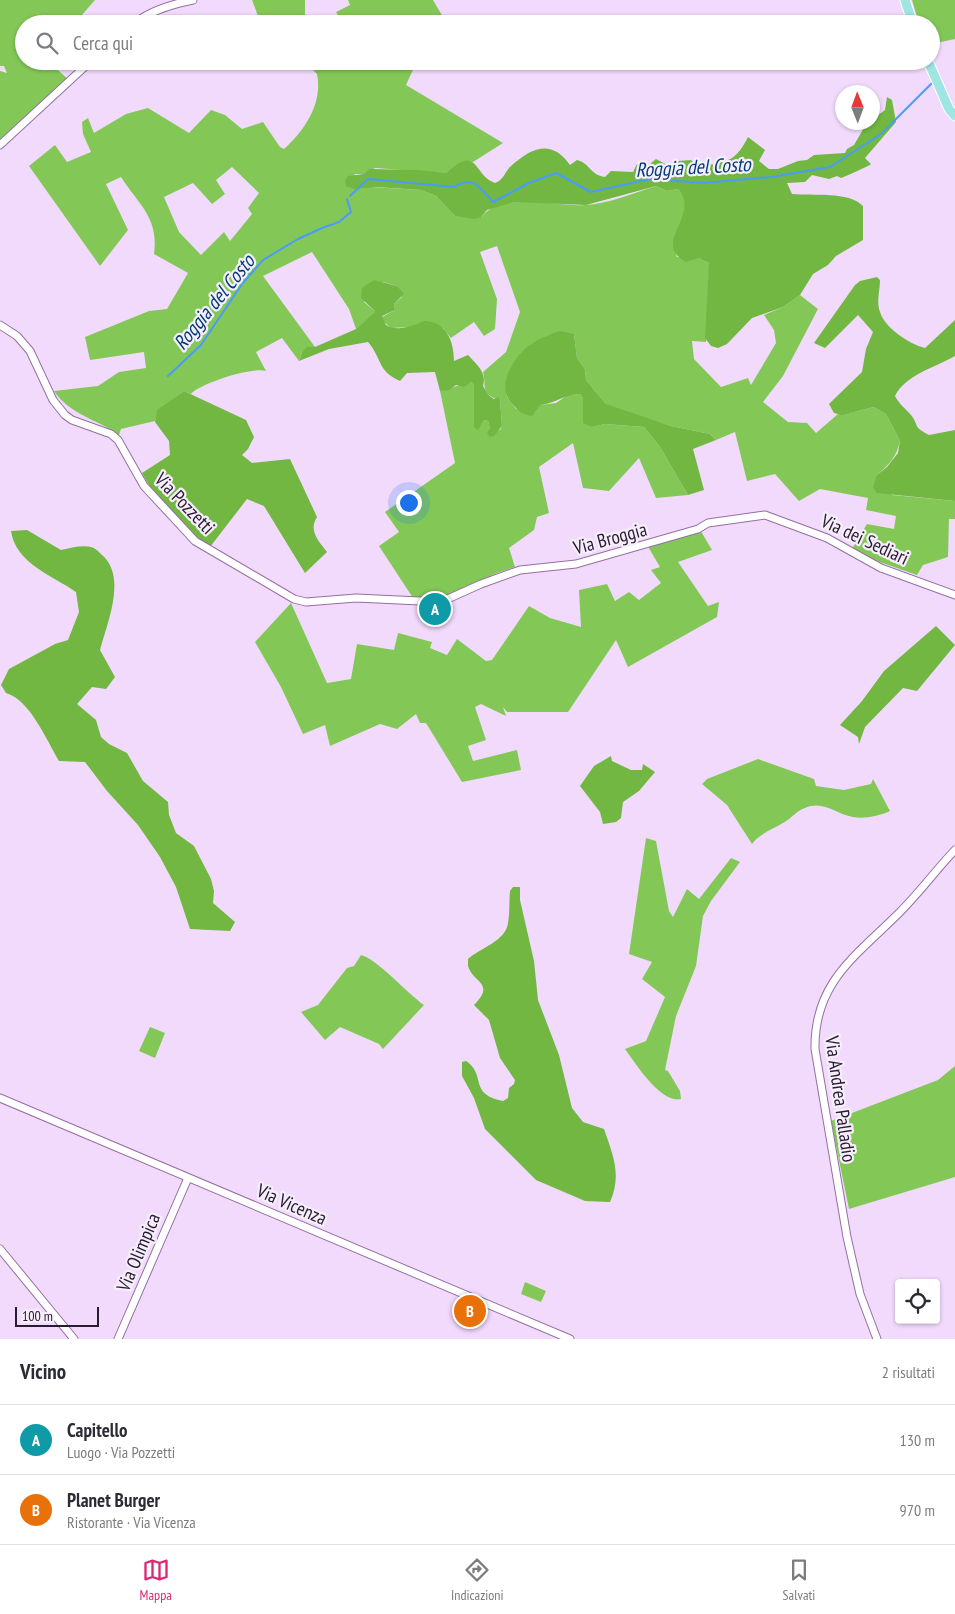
<!DOCTYPE html>
<html lang="it">
<meta charset="utf-8">
<style>
body{margin:0;font-family:"PT Sans Narrow",sans-serif;background:#f2f2f3;color:#2b2b33}
.controls{position:absolute;right:15px;bottom:15px;display:grid;overflow:hidden;border-radius:5px;box-shadow:0 1px 4px #0004}
.controls button{width:45px;height:45px;display:grid;place-items:center;padding:0;border:0;border-bottom:1px solid #e1e1e2;background:#fff;color:#2b2b33;font:25px sans-serif}
.compass{position:absolute;left:835px;top:85px;width:45px;height:45px;border-radius:50%;background:#fff;box-shadow:0 1px 4px #0004;rotate:359deg}
.scale{position:absolute;left:15px;bottom:12px;width:84px;box-sizing:border-box;padding-left:5px;border:2px solid #291b30;border-top:0;font-size:14px;line-height:18px;white-space:nowrap;color:#291b30;-webkit-text-stroke:4px #f6eefa;paint-order:stroke}
.you{position:absolute;left:408px;top:502px;width:18px;height:18px;margin:-12px;border:4px solid #fff;border-radius:50%;background:#1a73e8;box-shadow:0 0 0 8px #1a73e833}
.badge{display:grid;place-items:center;width:32px;height:32px;border-radius:50%;background:#db2777;color:#fff;font-size:16px;font-weight:700}
.pin{position:absolute;translate:-50% -50%;border:2px solid #fff;box-shadow:0 1px 5px #0006}
.list{margin:0;padding:0;list-style:none}
h2{display:flex;justify-content:space-between;align-items:center;height:65px;margin:0;padding:0 20px;font-size:21px}
h2 small{font-size:16px;font-weight:400;color:#7c7c81}
.list li{display:grid;grid-template-columns:32px 1fr auto;gap:15px;align-items:center;box-sizing:border-box;height:70px;padding:0 20px;border-top:1px solid #e1e1e2}
.list b{display:block;font-size:19px;white-space:nowrap}
.list p{margin:0;font-size:16px;white-space:nowrap;color:#7c7c81}
.list em{font-size:16px;font-style:normal;color:#7c7c81}
.icon{flex:none;width:28px;height:28px;fill:none;stroke:currentColor;stroke-width:2;stroke-linecap:round;stroke-linejoin:round}
.map{position:relative;flex:none;width:955px;height:1339px;overflow:hidden}
.search{position:absolute;background:#fff;box-shadow:0 1px 4px #0004;left:15px;right:15px;top:15px;height:55px;display:flex;align-items:center;gap:12px;box-sizing:border-box;padding:0 18px;border-radius:28px;color:#7c7c81;font-size:19px}
.sheet{height:205px;background:#fff}
nav{display:flex;justify-content:space-around;align-items:center;box-sizing:border-box;height:70px;border-top:1px solid #e1e1e2;background:#fff;font-size:14px;color:#7c7c81}
nav a{display:grid;justify-items:center;gap:2px}
nav .on{color:#db2777}
.map>svg:first-child{display:block}
.green{fill:#83c857;fill-rule:evenodd}
.forest{fill:#71b741}
.lines{fill:none;stroke-linecap:round;stroke-linejoin:round}
.stream{stroke:#499bff;stroke-width:2}
.minor-casing{stroke:#946fa4;stroke-width:9}
.major-casing{stroke:#fff;stroke-width:11}
.minor{stroke:#fff;stroke-width:7}
.major{stroke:#9ee5e4;stroke-width:9}
.labels{text-anchor:middle;dominant-baseline:central;stroke-width:4.5;stroke-linejoin:round;paint-order:stroke}
.street-label{font-size:19px;fill:#291b30;stroke:#f6eefa}
.water-label{font-size:20px;font-style:italic;fill:#003b79;stroke:#f6eefa}
</style>
<div class="map">
<svg width="955" height="1339" viewBox="0 0 955 1339">
<rect width="100%" height="100%" fill="#f2dafd"/>
<!-- green -->
<path class="green" d="M0,0H95L74,24H24V61H48L70,81L0,145V71L7,73L4,66H0Z
M252,0H305V24H261Z
M348,0H433L443,17L438,24H343L336,12L350,5Z
M912,0H955V39L931,44V24H919Z
M304,61H417L406,85L503,143L473,162C461,160 455,165 446,173L375,168L364,174H354L371,187L421,190L436,196L455,216L481,217C505,190 553,207 585,205C608,204 634,193 656,186L667,191L678,189C700,212 665,229 677,257L698,258L709,263V271L706,342L692,341L694,359L721,387L748,378L751,385L776,343L774,330L764,315L783,307L800,295L818,309L783,376L763,402L788,422L807,423L816,433L838,414L854,412L874,407L886,414L900,441C897,456 889,465 877,475L892,495L955,501V519H949L948,557L923,565L917,575L871,559L852,549L867,524L894,529L896,516L866,510L868,498L820,489L799,501L775,474L747,481L735,432L716,440L710,434L671,426L612,408L606,404L586,380L585,369L577,358L574,334L549,335L531,344L521,353L506,390L507,397L516,409L535,412L541,405L556,403L568,395L580,394L583,398V418L592,427L605,424L644,427L660,447L688,495L656,498L639,458L609,491L583,488L573,443L539,467L549,513L537,517L534,530L509,548L515,567L497,573L442,598H413L379,546L399,532L385,512L455,463L440,391L471,382L474,385L475,423L480,426L484,420L488,421L490,429L500,430L502,426L500,400C479,394 487,386 483,372L506,352L520,312L497,246L480,252L497,299L495,329L484,336L474,322L451,338L443,328L419,323L411,327L391,328L383,321L382,317L395,310L394,304L402,297L397,286L383,282L364,302L375,311L374,314L356,329L349,309L312,252L263,276L315,347H310L302,352L299,361L282,338L256,352L266,371C252,367 201,383 191,394L184,391L158,410L155,421L121,429L119,435C97,419 70,415 54,391L98,386L119,372L146,368L144,352L90,360L85,337L149,311L167,309L188,273L154,254C159,217 138,204 121,177L106,184L128,230L100,266L29,166L55,145L67,162L91,152L83,134L82,122L88,118L94,133L126,114L148,108L189,133L211,110L225,115L242,129L263,122L280,147L284,149C305,130 323,103 317,74ZM232,167L259,193L248,208L252,214L230,241L224,232L201,255L179,232L164,197L193,183L212,204L225,194L216,180Z
M699,528L712,550L678,562L708,606L719,602L717,617L628,667L616,640L568,712H507L503,707L506,716L481,704L475,707L486,740L468,746L473,761L517,750L521,770L462,782L426,723H420L416,714L397,729L380,724L330,746L325,725L303,734L281,687L255,642L291,603L327,683L351,679L357,644L394,650L398,633L432,642L430,648L447,655L457,639L486,661L492,660L529,606L550,618L581,627L579,590L607,584L615,601L629,592L639,600L661,583L651,570L660,567L647,545Z
M758,759L814,779L816,786L844,790L871,784L873,779L890,811C879,816 865,819 853,817C835,814 824,800 805,808C796,811 791,819 783,823C772,830 760,833 752,844L727,805L702,784L707,779Z
M646,838L656,841L669,911L673,917L687,889L699,899L731,858L740,862L711,901L703,916L696,966L676,1016L665,1070L668,1071L680,1091L681,1099C661,1104 636,1064 625,1049L646,1041L665,997L642,979L652,962L629,954Z
M361,955C376,958 408,994 424,1005L383,1049L379,1044L340,1027L325,1040L301,1012L318,1005L347,968L354,966Z
M150,1027L165,1033L155,1058L139,1051Z
M955,1066V1177L849,1209L831,1121L938,1080Z
M525,1282L546,1291L541,1302L521,1294Z"/>
<!-- forest -->
<path class="forest" d="M887,97L892,100L896,122L865,158L871,164C869,166 844,177 841,178L837,176L829,179L812,175L805,182L787,183L792,194C812,196 849,191 863,206V240L836,256L828,265L813,274L800,295L783,307L752,318L727,344L718,348L711,346L705,338L709,263L698,258L686,262C650,243 702,215 678,189L667,191L656,186L586,205L514,202L487,210L481,217L474,219L455,216L436,196L421,190L376,187L354,189L346,186L345,180L348,176L364,174L370,169L418,170L446,173C479,143 473,176 495,183C504,180 505,171 511,166C532,147 552,139 570,165L577,160C590,163 590,175 605,177L611,171L633,172L637,164H650L656,159L671,167L678,161L691,160L701,169L708,164L717,165C721,160 723,161 728,160C737,157 744,145 748,137L765,150L759,161L769,169H778L798,161L807,160L814,155L845,153L847,149L854,145L865,126L872,122L873,119L885,110Z
M877,277L880,280C880,291 876,301 880,312C885,328 909,344 925,348L955,320V356C936,367 905,375 895,396C899,404 905,408 911,415C920,427 912,426 929,435L955,430V501L877,493L873,487L877,475L887,467L898,453L900,441L886,414L874,407L842,415L834,413L829,404L862,372L866,349L873,332L858,315L825,348L814,343L855,285L860,281Z
M374,280L397,286L404,294L394,304L395,310L382,316L386,325C398,332 412,326 424,321C446,321 454,341 454,361L468,355C477,365 487,372 483,386C486,391 488,396 494,399L498,397L500,400L502,426L494,436L490,437L487,433L490,429L488,421L484,420L478,430L474,427V385L471,382L464,387L456,385L449,390L440,391L435,372L407,373L400,381C377,371 382,358 368,342L329,349L299,361L302,352L307,347H315L356,329L374,313L375,311L361,298L362,288Z
M560,331L574,334L577,358L585,369L586,380L606,404L671,426L710,434L716,440L693,449L704,490L688,495L660,447L644,427L605,424L592,427L583,423V398L580,394C566,394 555,403 541,405L532,416C522,415 516,409 510,401C496,384 516,354 531,344C538,339 551,334 560,331Z
M184,391L246,420L254,437L248,449L242,455L252,463L290,459L317,517C308,531 319,541 327,552L305,573L264,506L247,499L210,547C183,530 157,502 142,473L170,455L169,441L155,422L157,410Z
M27,530L61,550C71,548 81,545 91,547C95,548 98,551 101,554C128,576 107,623 100,650L115,677L106,689L92,687L77,704L96,720L101,737L109,744L127,753L143,781L168,802L169,815L176,833L194,846L211,879L214,891L213,903L235,922L230,931L190,929L176,887L160,857L138,825L107,791L85,762L59,761C46,739 30,700 6,693L1,685L9,669L55,644L68,640L79,612L76,592C52,575 16,564 11,531Z
M936,626L955,645L917,691L903,688L865,727L859,744L858,737L840,725L862,701L884,671Z
M611,756L612,761L631,770H642L643,764L655,772L639,791L623,802L621,818L616,822L603,824L600,812L580,786L594,766Z
M513,887H520V900L534,961L538,1000L559,1055L572,1108L583,1122L604,1129C613,1155 622,1175 610,1202L585,1201L536,1180L485,1129L474,1098L462,1076V1062L466,1061C487,1075 468,1094 503,1101L508,1098L509,1088L514,1084L515,1080L500,1058L489,1020L474,1005C496,983 473,983 468,966V959C480,948 506,941 508,923C510,912 509,901 510,891Z"/>
<g class="lines">
<!-- stream -->
<path class="stream" d="M350,196L368,179L454,187C474,175 479,187 493,202L529,183L556,173L591,192L650,179L703,183L771,177L830,167L881,134L933,82
M168,376L201,345L242,284L263,260L298,239L322,228L339,222L351,212L347,199"/>
<defs>
<path id="minor" d="M134,24C150,10 173,4 193,0
M0,145L91,61
M0,325L17,336L30,351L53,400L65,415L72,420L111,434L118,440L144,486L195,541L294,599L306,602L356,598L441,602L481,584L520,570L576,564L698,529L708,523L765,515L827,538L881,568L955,595
M0,1098L570,1339
M0,1249L74,1339
M118,1339L188,1178
M877,1339L860,1294L847,1237L815,1049C814,982 856,956 899,913C919,893 936,870 955,850"/>
<path id="major" d="M905,0L913,24
M928,61L949,109L955,116"/>
</defs>
<!-- minor casing -->
<use href="#minor" class="minor-casing"/>
<!-- major casing -->
<use href="#major" class="major-casing"/>
<!-- minor -->
<use href="#minor" class="minor"/>
<!-- major -->
<use href="#major" class="major"/>
</g>
<g class="labels">
<!-- street labels -->
<g class="street-label">
<text transform="translate(185 503) rotate(46)">Via Pozzetti</text>
<text transform="translate(610 538) rotate(-15)">Via Broggia</text>
<text transform="translate(865 539) rotate(25)">Via dei Sediari</text>
<text transform="translate(841 1099) rotate(82)">Via Andrea Palladio</text>
<text transform="translate(292 1204) rotate(24)">Via Vicenza</text>
<text transform="translate(138 1252) rotate(-67)">Via Olimpica</text>
</g>
<!-- water labels -->
<g class="water-label">
<text transform="translate(693 167) rotate(-3)">Roggia del Costo</text>
<text transform="translate(214 302) rotate(-51)">Roggia del Costo</text>
</g>
</g>
</svg>
<div class="controls">
<button><svg class="icon" aria-label="locate" viewBox="0 0 24 24"><circle cx="12" cy="12" r="6"/><path d="M12 2v4M12 18v4M2 12h4M18 12h4"/></svg></button>
</div>
<svg class="compass" viewBox="-18 -18 36 36"><path d="M0-13l5 13h-10z" fill="#e53935"/><path d="M0 13l5-13h-10z" fill="#7c7c81"/></svg>
<div class="scale">100 m</div>
<div class="you"></div>
<div class="pin badge" style="left:435px;top:609px;background:#0f9aa8">A</div>
<div class="pin badge" style="left:470px;top:1311px;background:#e8710a">B</div>
<div class="search"><svg class="icon" aria-label="search" viewBox="0 0 24 24"><circle cx="10" cy="10" r="6"/><path d="M15 15l6 6"/></svg>Cerca qui</div>
</div>
<section class="sheet">
<h2>Vicino<small>2 risultati</small></h2>
<ul class="list">
<li><span class="badge" style="background:#0f9aa8">A</span><div><b>Capitello</b><p>Luogo · Via Pozzetti</p></div><em>130 m</em></li>
<li><span class="badge" style="background:#e8710a">B</span><div><b>Planet Burger</b><p>Ristorante · Via Vicenza</p></div><em>970 m</em></li>
</ul>
</section>
<nav>
<a class="on"><svg class="icon" aria-label="map" viewBox="0 0 24 24"><path d="M3 6l6-2 6 2 6-2v14l-6 2-6-2-6 2zM9 4v14M15 6v14"/></svg>Mappa</a>
<a><svg class="icon" aria-label="directions" viewBox="0 0 24 24"><path d="M12 3l9 9-9 9-9-9zM9 14v-3h6M13 9l2 2-2 2"/></svg>Indicazioni</a>
<a><svg class="icon" aria-label="saved" viewBox="0 0 24 24"><path d="M7 4h10v16l-5-4-5 4z"/></svg>Salvati</a>
</nav>
